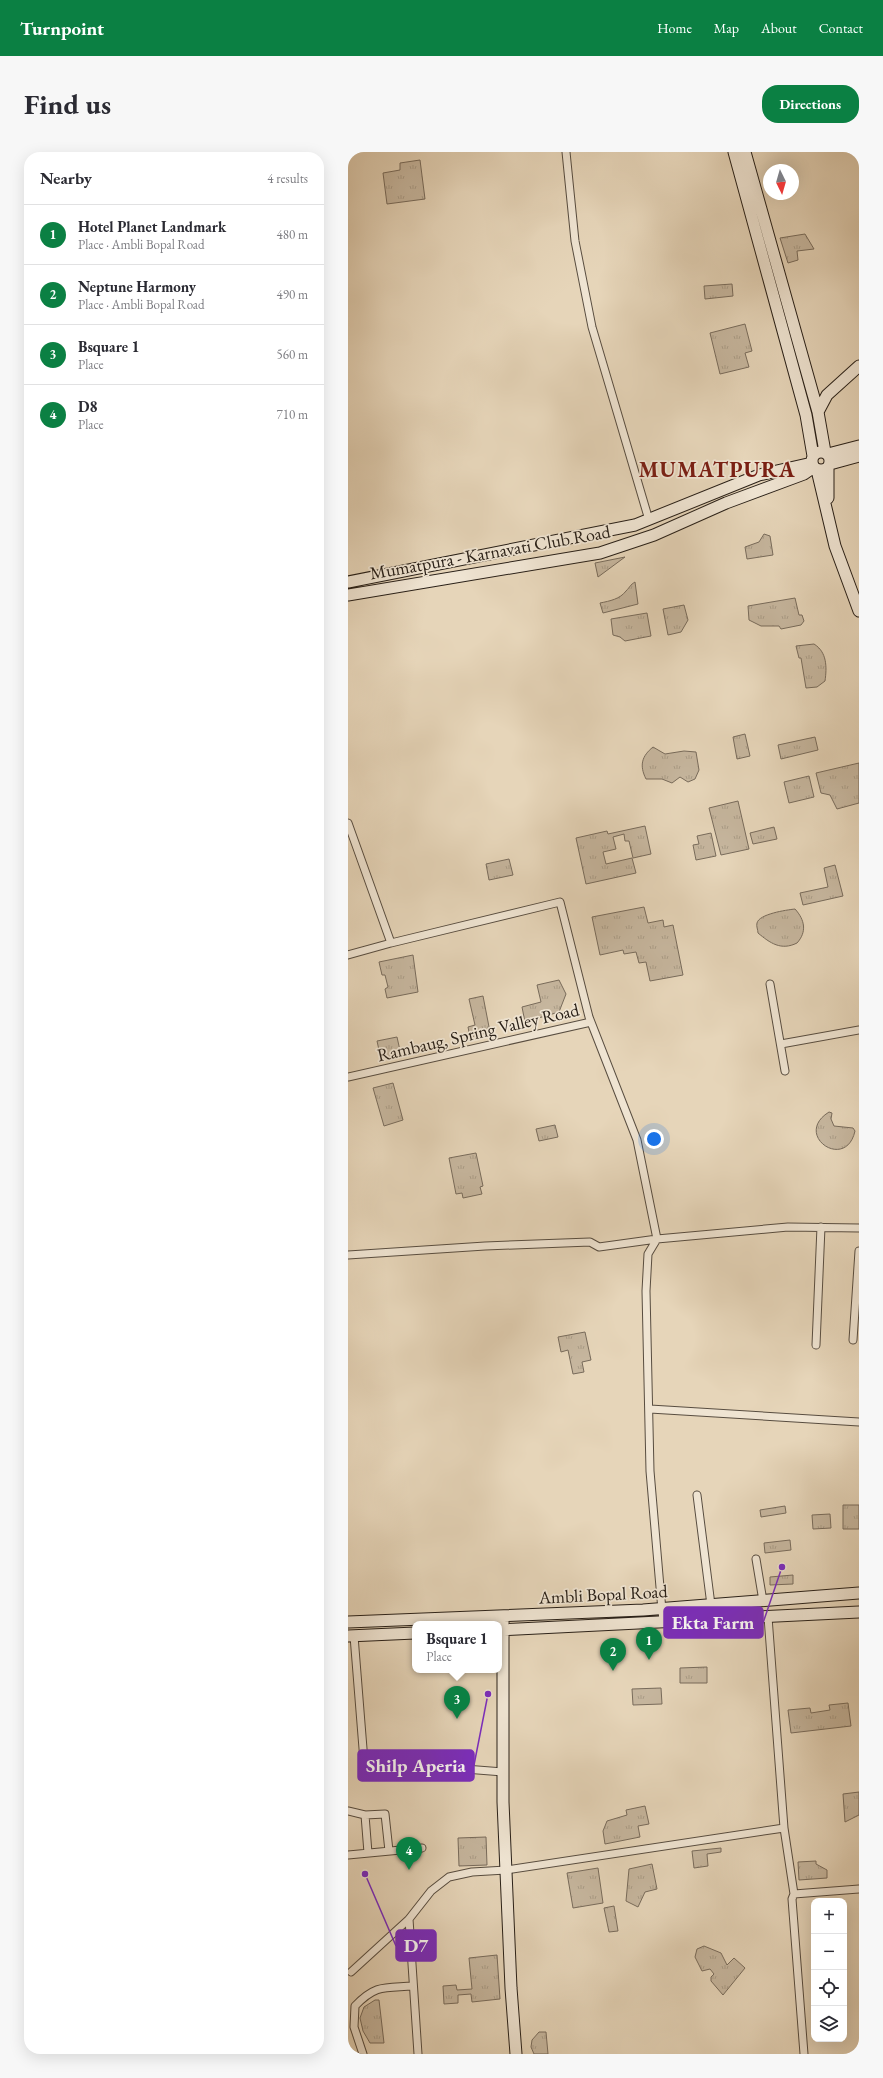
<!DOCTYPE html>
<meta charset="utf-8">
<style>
body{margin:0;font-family:"EB Garamond",serif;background:#f7f7f7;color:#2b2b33}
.controls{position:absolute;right:12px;bottom:12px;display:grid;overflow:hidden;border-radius:8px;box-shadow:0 4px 16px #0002}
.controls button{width:36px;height:36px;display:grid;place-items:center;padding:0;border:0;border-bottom:1px solid #e1e1e2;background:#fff;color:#2b2b33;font:20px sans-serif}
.compass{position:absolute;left:415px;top:12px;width:36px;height:36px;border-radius:50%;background:#fff;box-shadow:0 4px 16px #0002;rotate:175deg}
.you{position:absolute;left:306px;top:987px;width:14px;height:14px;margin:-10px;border:3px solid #fff;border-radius:50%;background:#1a73e8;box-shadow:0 0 0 6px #1a73e833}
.badge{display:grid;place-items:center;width:26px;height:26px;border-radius:50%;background:#0b8043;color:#fff;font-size:13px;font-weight:700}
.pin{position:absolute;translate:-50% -33px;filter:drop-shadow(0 1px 2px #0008)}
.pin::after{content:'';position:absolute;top:21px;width:14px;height:12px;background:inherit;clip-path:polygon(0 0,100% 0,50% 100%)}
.popup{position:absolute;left:64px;top:1469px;width:90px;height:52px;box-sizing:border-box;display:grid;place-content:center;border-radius:8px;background:#fff;filter:drop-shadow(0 1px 3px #0005);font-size:13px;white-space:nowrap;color:#7c7c81}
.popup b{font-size:15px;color:#2b2b33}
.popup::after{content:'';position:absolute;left:50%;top:100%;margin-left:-8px;border:8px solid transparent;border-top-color:#fff}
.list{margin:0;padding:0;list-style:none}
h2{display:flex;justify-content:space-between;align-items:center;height:52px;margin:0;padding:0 16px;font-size:17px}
h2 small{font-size:13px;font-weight:400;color:#7c7c81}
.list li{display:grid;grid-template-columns:26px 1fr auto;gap:12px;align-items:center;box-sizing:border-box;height:60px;padding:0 16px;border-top:1px solid #e1e1e2}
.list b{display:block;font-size:15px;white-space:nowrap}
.list p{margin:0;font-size:13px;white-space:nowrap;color:#7c7c81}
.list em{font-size:13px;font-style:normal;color:#7c7c81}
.icon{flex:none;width:22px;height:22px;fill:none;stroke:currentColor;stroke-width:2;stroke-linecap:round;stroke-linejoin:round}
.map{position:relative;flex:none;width:511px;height:1902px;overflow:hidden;border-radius:16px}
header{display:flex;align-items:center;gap:24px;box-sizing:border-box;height:56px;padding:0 20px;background:#0b8043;color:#fff}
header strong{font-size:19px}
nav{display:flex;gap:22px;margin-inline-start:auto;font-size:14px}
.intro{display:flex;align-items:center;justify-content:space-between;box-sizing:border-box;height:96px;padding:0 24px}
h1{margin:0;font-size:28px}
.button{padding:10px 18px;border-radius:16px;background:#0b8043;color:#fff;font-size:14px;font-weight:700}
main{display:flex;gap:24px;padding:0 24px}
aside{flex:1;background:#fff;border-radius:16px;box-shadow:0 4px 16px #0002}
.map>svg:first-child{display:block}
.grass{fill:url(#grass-tufts);stroke:#786b5b}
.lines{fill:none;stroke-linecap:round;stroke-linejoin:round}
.street-casing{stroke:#584d40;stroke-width:9}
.secondary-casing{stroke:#292018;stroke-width:13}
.street{stroke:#efe4d2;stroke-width:7}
.secondary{stroke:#efe4d2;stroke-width:11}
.labels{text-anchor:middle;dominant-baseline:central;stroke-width:3.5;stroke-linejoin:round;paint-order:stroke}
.street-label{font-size:18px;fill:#292018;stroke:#efe4d2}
.district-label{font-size:22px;font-weight:bold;letter-spacing:1px;fill:#7a1f14;stroke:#efe4d2}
.leader{fill:none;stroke:#7b2cbf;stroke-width:1.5}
.callout-dot{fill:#7b2cbf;stroke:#efe4d2;stroke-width:1.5}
.callout{fill:#7b2cbf;stroke:#7b2cbf;stroke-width:1.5}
.callout-label{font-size:19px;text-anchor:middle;font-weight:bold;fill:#fff}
</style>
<header>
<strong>Turnpoint</strong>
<nav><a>Home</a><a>Map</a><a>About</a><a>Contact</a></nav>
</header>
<div class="intro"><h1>Find us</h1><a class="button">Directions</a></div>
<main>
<aside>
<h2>Nearby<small>4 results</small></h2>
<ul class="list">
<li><span class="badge">1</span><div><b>Hotel Planet Landmark</b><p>Place · Ambli Bopal Road</p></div><em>480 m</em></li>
<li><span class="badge">2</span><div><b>Neptune Harmony</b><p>Place · Ambli Bopal Road</p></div><em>490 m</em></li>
<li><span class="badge">3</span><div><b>Bsquare 1</b><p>Place</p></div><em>560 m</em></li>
<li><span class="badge">4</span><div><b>D8</b><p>Place</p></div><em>710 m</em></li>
</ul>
</aside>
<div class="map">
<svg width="511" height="1902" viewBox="0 0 511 1902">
<defs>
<pattern id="grass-tufts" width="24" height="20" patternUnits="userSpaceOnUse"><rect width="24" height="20" fill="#c6b69e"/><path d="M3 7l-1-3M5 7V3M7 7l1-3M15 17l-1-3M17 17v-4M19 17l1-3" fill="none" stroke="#aa9c87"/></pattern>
</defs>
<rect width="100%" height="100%" fill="#e6d5b9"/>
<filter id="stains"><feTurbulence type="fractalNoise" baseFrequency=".005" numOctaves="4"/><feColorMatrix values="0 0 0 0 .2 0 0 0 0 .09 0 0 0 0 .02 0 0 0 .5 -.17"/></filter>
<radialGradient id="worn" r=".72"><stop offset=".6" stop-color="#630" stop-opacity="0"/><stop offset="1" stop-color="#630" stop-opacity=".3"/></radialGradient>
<!-- grass -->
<path class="grass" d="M72,8L77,47L39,52L35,21L52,18V11Z
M457,82L466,97L449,99L450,108L440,111L432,86Z
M384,132L385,144L357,147L356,134Z
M397,172L404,199L397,201L401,215L372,222L362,181Z
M416,382L422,384L425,403L399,407L397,395L411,390Z
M277,405L250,425L247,411Z
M287,430L290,452L255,461L252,451C262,449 272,447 278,439C282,435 282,433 287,430Z
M447,446L451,463H454L456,469L453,473L433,477L431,474H413L401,468L400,454Z
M336,453L340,468L333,480L320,483L315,457Z
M299,461L303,484L277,489L272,485L265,483L263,467Z
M466,492C479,500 479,515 477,529L469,535L458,536L453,506H451L448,494Z
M397,582L402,604L389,607L385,585Z
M467,585L470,598L433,607L430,593Z
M305,595L317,602L336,599L348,600L351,618L347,627L340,630L332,625L324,631L314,627H298C291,613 294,604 305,595Z
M511,611V651L489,657L482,643L473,641L468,621Z
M461,624L466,645L441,651L436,630Z
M390,649L401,697L373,703L361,656Z
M297,674L303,702L285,706L281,689H277L276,682L265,685L268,697L255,700L258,712L284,706L288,721L238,732L228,686L259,679L260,682Z
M426,675L429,687L405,692L402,681Z
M363,681L368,704L348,708L345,693L351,692L349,684Z
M161,707L165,723L141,728L138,712Z
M487,713L495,744L455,753L452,741L480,735L476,716Z
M296,755L300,771L315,768L316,775L325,773L335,823L302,829L298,810L291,811L288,800L276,802L275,798L252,803L244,765Z
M447,757C457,768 459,780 449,791C433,799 422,791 410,781C410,778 408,774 409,771C411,762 438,758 447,757Z
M65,803L70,840L39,846L37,837L40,835L37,823H34L31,810Z
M211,828L218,842L211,860L177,870L174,855L193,850L189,833Z
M135,844L142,880L122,885L120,875L127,873L121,847Z
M49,885L53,903L33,907L29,889Z
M45,931L55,968L36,974L25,936Z
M481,960L484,961L483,967L486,974L505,976L507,979C498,1020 444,983 481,960Z
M207,973L210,985L191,989L188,977Z
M128,1001L135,1034L132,1035L134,1042L115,1046L114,1041L108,1042L101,1006Z
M237,1180L243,1208L234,1210L236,1220L225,1222L220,1198L213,1200L210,1185Z
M495,1353H511V1377H495Z
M437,1354L438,1361L413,1365L412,1358Z
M482,1362L483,1376L465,1377L464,1363Z
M442,1388L443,1398L417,1401L416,1391Z
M445,1423V1432L422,1433V1425Z
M359,1515V1531H332V1516Z
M313,1536L314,1552L285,1553L284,1537Z
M500,1551L503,1574L443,1581L440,1558L462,1556L463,1561L482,1558L481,1553Z
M511,1640V1663L497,1670L495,1642Z
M297,1654L301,1672L290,1674L292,1685L257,1692L255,1679L259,1669L279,1663L278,1658Z
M138,1685L139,1713L111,1714L110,1686Z
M373,1696V1700L359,1702L360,1714L346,1716L344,1699Z
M468,1709V1712L479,1718V1726L451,1728L450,1710Z
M304,1712L309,1737L297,1740L290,1755L278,1749L281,1717Z
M250,1716L255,1751L225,1756L219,1721Z
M266,1754L270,1779L261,1780L256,1756Z
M356,1794L373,1801L379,1813L386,1806L397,1816L375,1843L363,1829V1825L366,1822L362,1817L354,1819L347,1805L349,1797Z
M149,1803L152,1847L124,1850L123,1842L110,1843V1851L96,1852L95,1834L108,1833L109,1838L124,1837L121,1806Z
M27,1848H31L36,1891H22L15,1879L12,1866L16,1855Z
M191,1880H198L200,1902H186L183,1895L184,1888Z"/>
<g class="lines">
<defs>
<path id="street" d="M218,0L227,89L244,175L301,368
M0,671L43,791L212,750L241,865L289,988L309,1087L300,1102L298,1139L302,1319L315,1470
M0,803L43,791
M422,832L437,919
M433,892L511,878
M0,925L243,870
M0,1103L137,1094L242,1090L251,1095L309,1087L440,1075L511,1076
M505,1188L511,1099
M468,1193L473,1075
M302,1257L511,1270
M349,1343L363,1453
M408,1407L415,1449
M6,1484L16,1609L155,1620
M0,1659L17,1663
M436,1676L446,1742L444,1747L456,1902
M20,1701L17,1663L37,1662L41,1699
M0,1703L74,1696
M446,1742L511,1737
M61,1767L70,1902
M3,1820L61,1767L83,1739L101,1725L124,1720L158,1718L436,1676L420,1465
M15,1902L6,1875L7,1854C28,1832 37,1836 65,1834"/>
<path id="secondary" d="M386,0L458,263L465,304
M397,0L470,260L477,300
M470,260L479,243L511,214
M464 309a9 9 0 1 1 18 0a9 9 0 1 1-18 0Z
M480,302L511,294
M482,312L511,304
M480,316V346
M469,318L487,394L511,459
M0,430L287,373L411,323L464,311
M0,443L252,401L306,383L378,351L456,322L466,315
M155,1464V1650L163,1836L168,1902
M0,1470L295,1458L511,1441
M151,1478L511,1460
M0,1484L67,1481"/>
</defs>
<!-- street casing -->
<use href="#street" class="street-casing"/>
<!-- secondary casing -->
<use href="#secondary" class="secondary-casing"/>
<!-- street -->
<use href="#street" class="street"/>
<!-- secondary -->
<use href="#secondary" class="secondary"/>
</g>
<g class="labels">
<!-- street labels -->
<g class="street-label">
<text transform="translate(142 400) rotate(-10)">Mumatpura - Karnavati Club Road</text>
<text transform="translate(130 880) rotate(-13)">Rambaug, Spring Valley Road</text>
<text transform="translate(255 1442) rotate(-3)">Ambli Bopal Road</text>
</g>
<!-- district labels -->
<g class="district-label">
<text x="369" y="317">MUMATPURA</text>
</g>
</g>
<!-- callouts -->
<path class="leader" d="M434 1415L415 1471M140 1542L126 1613M17 1722L48 1794"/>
<g class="callout-dot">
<circle cx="434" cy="1415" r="4"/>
<circle cx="140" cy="1542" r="4"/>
<circle cx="17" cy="1722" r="4"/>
</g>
<g class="callout">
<rect x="316" y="1455" width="99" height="31" rx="4"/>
<rect x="10" y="1598" width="116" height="31" rx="4"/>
<rect x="48" y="1778" width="40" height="31" rx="4"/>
</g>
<g class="callout-label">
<text x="365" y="1477">Ekta Farm</text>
<text x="68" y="1620">Shilp Aperia</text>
<text x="68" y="1800">D7</text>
</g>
<rect width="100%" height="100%" filter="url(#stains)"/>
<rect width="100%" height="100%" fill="url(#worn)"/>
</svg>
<div class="controls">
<button>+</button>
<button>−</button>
<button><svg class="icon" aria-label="locate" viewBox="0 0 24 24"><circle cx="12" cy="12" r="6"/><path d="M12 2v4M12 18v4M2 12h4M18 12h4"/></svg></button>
<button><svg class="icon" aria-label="layers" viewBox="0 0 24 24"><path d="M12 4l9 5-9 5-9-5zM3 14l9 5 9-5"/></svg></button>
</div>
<svg class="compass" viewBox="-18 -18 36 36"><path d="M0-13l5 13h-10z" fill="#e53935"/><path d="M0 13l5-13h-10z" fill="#7c7c81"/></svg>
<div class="you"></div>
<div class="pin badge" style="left:301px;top:1508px">1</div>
<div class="pin badge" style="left:265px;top:1519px">2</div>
<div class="pin badge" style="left:109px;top:1567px">3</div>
<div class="popup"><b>Bsquare 1</b>Place</div>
<div class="pin badge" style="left:61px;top:1718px">4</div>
</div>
</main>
